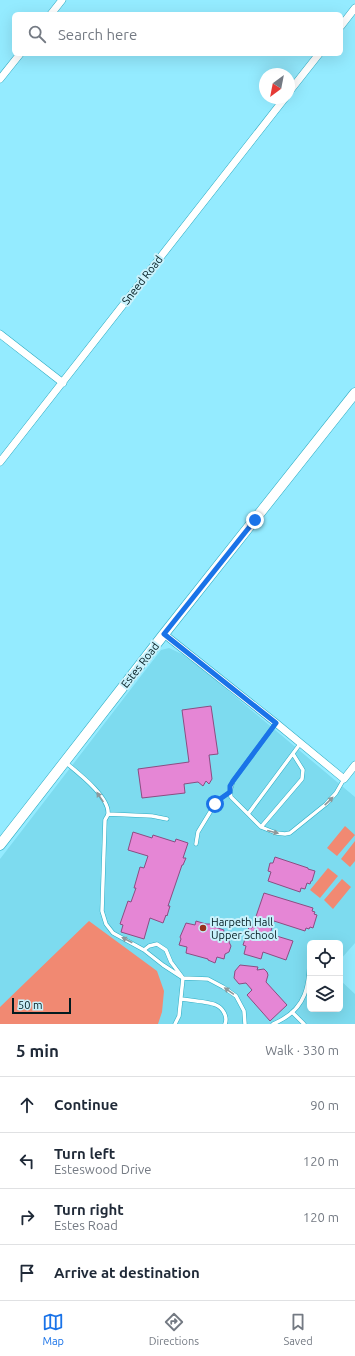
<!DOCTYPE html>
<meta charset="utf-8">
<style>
body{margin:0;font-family:Ubuntu,sans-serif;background:#f6f6f7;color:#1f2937}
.controls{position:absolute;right:12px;bottom:12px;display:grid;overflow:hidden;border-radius:6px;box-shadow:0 4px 16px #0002}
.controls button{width:36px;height:36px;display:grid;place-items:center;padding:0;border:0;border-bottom:1px solid #e0e1e3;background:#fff;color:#1f2937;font:20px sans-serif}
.compass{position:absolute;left:259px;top:68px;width:36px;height:36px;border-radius:50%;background:#fff;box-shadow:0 4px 16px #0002;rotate:212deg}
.scale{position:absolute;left:12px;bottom:10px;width:59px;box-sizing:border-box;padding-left:4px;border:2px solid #021b20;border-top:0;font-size:11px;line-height:14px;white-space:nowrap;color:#021b20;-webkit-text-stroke:3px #c8f1fb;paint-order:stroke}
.stop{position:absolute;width:12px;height:12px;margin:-9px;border:3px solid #1a73e8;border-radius:50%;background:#fff}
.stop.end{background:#1a73e8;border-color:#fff;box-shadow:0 1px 4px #0008}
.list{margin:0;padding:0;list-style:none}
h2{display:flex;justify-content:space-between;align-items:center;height:52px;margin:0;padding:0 16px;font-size:17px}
h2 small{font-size:13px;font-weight:400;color:#747a83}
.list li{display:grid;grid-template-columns:26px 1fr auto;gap:12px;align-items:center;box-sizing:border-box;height:56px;padding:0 16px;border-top:1px solid #e0e1e3}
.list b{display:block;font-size:15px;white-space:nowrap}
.list p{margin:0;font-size:13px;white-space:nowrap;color:#747a83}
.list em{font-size:13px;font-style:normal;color:#747a83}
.icon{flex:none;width:22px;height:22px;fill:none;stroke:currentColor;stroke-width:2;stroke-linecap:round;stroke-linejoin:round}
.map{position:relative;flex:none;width:355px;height:1024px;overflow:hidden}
.search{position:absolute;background:#fff;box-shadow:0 4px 16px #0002;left:12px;right:12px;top:12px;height:44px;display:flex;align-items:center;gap:10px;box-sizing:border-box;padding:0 14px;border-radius:6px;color:#747a83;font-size:15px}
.sheet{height:276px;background:#fff}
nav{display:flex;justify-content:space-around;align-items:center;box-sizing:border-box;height:56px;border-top:1px solid #e0e1e3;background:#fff;font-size:11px;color:#747a83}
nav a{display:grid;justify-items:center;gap:2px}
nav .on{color:#1a73e8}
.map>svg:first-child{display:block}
.built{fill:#7ddbef}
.pitch{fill:#f18972}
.building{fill:#e586d5;stroke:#8c4d82}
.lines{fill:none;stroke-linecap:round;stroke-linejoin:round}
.service-casing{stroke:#2cabc2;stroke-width:4.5}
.minor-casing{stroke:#2cabc2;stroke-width:8}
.secondary-casing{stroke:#2cabc2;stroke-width:11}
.service{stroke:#fff;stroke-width:3.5}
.minor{stroke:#fff;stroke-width:7}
.secondary{stroke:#fff;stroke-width:10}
.oneway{fill:#8d989b}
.route{stroke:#1a73e8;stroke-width:5}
.poi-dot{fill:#99301b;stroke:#c8f1fb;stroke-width:1.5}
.labels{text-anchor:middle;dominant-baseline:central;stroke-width:4;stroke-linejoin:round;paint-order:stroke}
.street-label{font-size:11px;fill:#021b20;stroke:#c8f1fb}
.poi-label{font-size:11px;fill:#021b20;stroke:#c8f1fb;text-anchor:start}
</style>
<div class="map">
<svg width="355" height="1024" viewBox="0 0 355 1024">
<rect width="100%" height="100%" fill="#94ebff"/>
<!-- built -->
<path class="built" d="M169,648L182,654L213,678L355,797V943L340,960V943H310V1009H340V980L355,994V1024H0V859L161,650Z"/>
<!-- pitch -->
<path class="pitch" d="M345,826L355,835L337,856L327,848Z
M355,841V861L350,867L341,859Z
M328,868L338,876L320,898L310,890Z
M342,879L351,887L333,909L324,900Z
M89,921L157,971L164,991L162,1012L158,1024H0V1007Z"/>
<!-- building -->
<path class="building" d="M211,706L218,754L209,755L212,779L209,784L206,781L203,786L198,782L184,784L185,793L142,798L138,769L189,762L182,710Z
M133,832L152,838L153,835L175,842L176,839L188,843L183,858H186L183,865H182L168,906H170L167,916L166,915L163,923L150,918L144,939L121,932L123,925L120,924L128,901L131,902L136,888H134L140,867L144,868L148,856L128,850Z
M275,857L308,868V869L315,871L312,881H311L310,884L307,883L305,889L301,888L300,892L268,881L271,872L268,871L270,863H273Z
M264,893L313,908L312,911L315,912L314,914L317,915L313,928L310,927L309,929L306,928L305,931L274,921L270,934L293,941L286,960L263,952L261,959L244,954L246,946L243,945L249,927L252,928Z
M196,921L206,924H211L215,927L224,930L223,934L230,938L229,942L231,946L229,952L225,954L224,959L217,957L215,963L208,960V959L186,953L187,947L179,945L181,939L180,937L186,923L195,925Z
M240,965L258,967L257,970L264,969L267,972L268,975L266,982L287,1005L270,1021L247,995L252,990L246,983L239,984L234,978L235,971Z"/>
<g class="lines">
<defs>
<path id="service" d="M276,723L233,781L230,791L231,797L261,827L276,833L285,834L290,833L326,804L336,793L344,779
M65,762C77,772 110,797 108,814C107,817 106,818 105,820L102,911L106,924L113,933L144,950L163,965L183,978L208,979L223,987L236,996L244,1011L245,1024
M108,814L152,816L167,819
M248,814L300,744
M261,827L302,779L303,770L293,754
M196,844L198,832L215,804L220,799L230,792
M144,950L149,946L157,944L166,950L171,962L183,978L179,1016L175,1024
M181,999C188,1000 210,1002 216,1005C223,1008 228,1017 225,1024
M292,1012L304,1024
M273,1024C309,1009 309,984 310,950"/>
<path id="minor" d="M51,14L62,0
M341,26L355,8
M0,79L20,54
M289,92L319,54
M0,334L63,383
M0,462L285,98
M164,634L276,723L344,779L355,765"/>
<path id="secondary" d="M0,845L164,634L355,393"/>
</defs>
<!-- service casing -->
<use href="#service" class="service-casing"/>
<!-- minor casing -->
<use href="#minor" class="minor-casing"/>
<!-- secondary casing -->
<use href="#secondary" class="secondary-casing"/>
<!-- service -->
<use href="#service" class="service"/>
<!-- minor -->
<use href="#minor" class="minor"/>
<!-- secondary -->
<use href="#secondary" class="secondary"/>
</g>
<!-- one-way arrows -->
<defs><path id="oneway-solid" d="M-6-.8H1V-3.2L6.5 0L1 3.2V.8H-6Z"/></defs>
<g class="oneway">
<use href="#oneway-solid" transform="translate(100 797) rotate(-124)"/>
<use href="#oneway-solid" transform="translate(329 801) rotate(-44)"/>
<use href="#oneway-solid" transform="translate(273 832) rotate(14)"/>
<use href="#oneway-solid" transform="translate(127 940) rotate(-153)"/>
<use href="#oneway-solid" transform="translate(229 991) rotate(-145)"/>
</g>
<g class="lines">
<!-- route -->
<path class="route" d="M215,804L220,799L230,792V786L233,781L276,723L164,634L255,520"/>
</g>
<!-- markers -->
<circle class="poi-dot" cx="203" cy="928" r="4"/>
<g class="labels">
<!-- street labels -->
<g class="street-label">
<text transform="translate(142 280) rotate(-52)">Sneed Road</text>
<text transform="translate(140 665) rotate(-52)">Estes Road</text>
</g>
<!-- poi labels -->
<g class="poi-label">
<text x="211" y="922">Harpeth Hall<tspan x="211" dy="13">Upper School</tspan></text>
</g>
</g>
</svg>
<div class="controls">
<button><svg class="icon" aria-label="locate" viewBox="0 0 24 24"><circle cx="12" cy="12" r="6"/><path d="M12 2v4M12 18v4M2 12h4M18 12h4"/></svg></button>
<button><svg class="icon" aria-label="layers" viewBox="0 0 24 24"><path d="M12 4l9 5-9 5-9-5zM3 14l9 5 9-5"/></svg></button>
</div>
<svg class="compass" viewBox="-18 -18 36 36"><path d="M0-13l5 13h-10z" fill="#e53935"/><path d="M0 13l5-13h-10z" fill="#747a83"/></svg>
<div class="scale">50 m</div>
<div class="stop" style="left:215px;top:804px"></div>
<div class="stop end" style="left:255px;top:520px"></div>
<div class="search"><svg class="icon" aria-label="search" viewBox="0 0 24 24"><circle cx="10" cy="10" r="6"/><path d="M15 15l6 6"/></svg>Search here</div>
</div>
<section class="sheet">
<h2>5 min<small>Walk · 330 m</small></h2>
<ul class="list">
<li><svg class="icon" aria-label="ahead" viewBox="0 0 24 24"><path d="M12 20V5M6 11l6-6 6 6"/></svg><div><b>Continue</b></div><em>90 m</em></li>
<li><svg class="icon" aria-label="left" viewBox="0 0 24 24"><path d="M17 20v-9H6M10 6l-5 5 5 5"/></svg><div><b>Turn left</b><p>Esteswood Drive</p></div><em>120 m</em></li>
<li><svg class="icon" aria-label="right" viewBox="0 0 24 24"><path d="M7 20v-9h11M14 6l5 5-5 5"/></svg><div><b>Turn right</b><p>Estes Road</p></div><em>120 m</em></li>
<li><svg class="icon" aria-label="arrive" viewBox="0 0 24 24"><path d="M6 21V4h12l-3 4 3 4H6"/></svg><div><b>Arrive at destination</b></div></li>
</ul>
</section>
<nav>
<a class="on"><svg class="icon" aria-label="map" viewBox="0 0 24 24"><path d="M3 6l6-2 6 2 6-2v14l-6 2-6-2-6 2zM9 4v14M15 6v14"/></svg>Map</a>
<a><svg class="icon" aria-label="directions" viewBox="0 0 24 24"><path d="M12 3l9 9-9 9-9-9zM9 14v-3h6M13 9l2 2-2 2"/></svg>Directions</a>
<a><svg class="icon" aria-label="saved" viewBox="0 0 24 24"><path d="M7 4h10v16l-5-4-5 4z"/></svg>Saved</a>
</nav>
